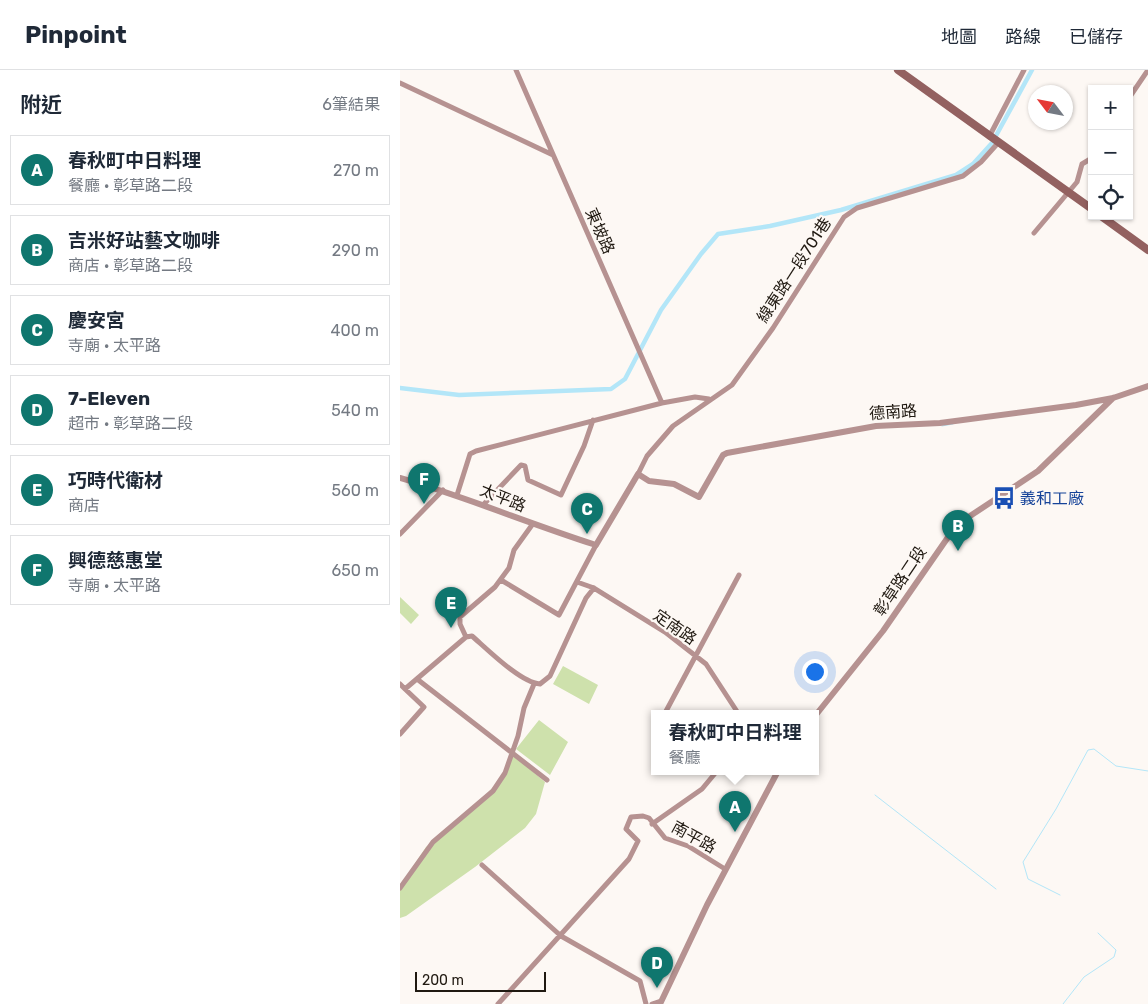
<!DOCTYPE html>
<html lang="zh-TW">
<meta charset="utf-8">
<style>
body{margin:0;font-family:Rubik,"Noto Sans TC",sans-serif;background:#f2f2f3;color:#1f2937}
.controls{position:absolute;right:15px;top:15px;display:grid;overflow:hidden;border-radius:0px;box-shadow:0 1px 4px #0004}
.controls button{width:45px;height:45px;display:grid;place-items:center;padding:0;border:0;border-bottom:1px solid #e0e1e3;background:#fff;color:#1f2937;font:25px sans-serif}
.compass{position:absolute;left:628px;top:15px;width:45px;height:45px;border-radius:50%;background:#fff;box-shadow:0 1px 4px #0004;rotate:302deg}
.scale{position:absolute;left:15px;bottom:12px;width:131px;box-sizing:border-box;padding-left:5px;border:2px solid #201911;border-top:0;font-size:14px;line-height:18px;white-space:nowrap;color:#201911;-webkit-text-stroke:4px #fdf8f4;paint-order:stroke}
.you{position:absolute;left:414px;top:601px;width:18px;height:18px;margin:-12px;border:4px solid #fff;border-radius:50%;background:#1a73e8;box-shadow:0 0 0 8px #1a73e833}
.badge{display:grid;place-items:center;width:32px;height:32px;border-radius:50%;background:#0f766e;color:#fff;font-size:16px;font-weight:700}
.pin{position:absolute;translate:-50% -41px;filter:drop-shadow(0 1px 2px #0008)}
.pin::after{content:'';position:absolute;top:26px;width:18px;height:15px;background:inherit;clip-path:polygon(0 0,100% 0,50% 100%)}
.popup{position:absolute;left:251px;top:640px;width:168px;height:65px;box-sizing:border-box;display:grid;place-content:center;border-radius:0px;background:#fff;filter:drop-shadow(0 1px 4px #0005);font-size:16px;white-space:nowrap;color:#747a83}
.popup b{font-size:19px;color:#1f2937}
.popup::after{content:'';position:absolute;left:50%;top:100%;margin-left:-10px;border:10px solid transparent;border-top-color:#fff}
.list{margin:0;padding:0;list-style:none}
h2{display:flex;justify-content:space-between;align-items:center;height:65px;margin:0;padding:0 20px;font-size:21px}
h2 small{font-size:16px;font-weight:400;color:#747a83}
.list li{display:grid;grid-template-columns:32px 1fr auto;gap:15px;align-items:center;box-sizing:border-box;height:70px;margin:0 10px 10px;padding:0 10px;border:1px solid #e0e1e3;border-radius:0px}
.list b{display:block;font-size:19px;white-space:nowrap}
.list p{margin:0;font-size:16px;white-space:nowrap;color:#747a83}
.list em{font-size:16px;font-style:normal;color:#747a83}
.icon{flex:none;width:28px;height:28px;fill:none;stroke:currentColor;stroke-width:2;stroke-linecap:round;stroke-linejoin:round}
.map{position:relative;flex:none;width:748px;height:934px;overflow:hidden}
header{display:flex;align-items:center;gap:30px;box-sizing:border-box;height:70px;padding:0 25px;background:#fff;border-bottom:1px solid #e0e1e3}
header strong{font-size:24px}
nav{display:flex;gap:28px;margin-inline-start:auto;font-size:18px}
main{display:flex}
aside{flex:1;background:#fff}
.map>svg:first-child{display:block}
.green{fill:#cee1ac}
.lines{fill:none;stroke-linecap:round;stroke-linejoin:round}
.stream{stroke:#b3e6f8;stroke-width:1}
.canal{stroke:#b3e6f8;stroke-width:4.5}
.minor{stroke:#b69291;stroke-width:5}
.tertiary{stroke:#b69291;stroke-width:6}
.secondary{stroke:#936160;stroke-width:8}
.labels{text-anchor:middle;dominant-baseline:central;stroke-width:4.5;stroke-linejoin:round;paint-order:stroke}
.street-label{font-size:16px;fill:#201911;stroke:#fdf8f4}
.transit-label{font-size:16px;fill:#164399;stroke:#fdf8f4;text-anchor:start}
</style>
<header>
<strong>Pinpoint</strong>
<nav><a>地圖</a><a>路線</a><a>已儲存</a></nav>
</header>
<main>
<aside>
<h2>附近<small>6筆結果</small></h2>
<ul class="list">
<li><span class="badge">A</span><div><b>春秋町中日料理</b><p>餐廳 · 彰草路二段</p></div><em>270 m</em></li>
<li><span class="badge">B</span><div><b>吉米好站藝文咖啡</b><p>商店 · 彰草路二段</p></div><em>290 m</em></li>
<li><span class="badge">C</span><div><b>慶安宮</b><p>寺廟 · 太平路</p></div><em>400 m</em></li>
<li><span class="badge">D</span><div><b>7-Eleven</b><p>超市 · 彰草路二段</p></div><em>540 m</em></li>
<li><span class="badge">E</span><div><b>巧時代衛材</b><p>商店</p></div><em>560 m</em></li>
<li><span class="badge">F</span><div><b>興德慈惠堂</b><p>寺廟 · 太平路</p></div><em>650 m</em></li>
</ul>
</aside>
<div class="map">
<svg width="748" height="934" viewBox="0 0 748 934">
<rect width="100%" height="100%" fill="#fdf8f4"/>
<!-- green -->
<path class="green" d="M0,527L19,545L11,554L0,543Z
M163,596L198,615L189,634L153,614Z
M139,650L168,672L150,705L116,679Z
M112,684L145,712L136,744L125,758L75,797L6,846L0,848V816L26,777L72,739L101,709Z"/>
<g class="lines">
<!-- stream -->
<path class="stream" d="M542,356L553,354
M475,725L596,819
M660,825L628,809L623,792L656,739L688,680L694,679L716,696L748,701
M663,934L684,907L714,887L716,880L698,863"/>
<!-- canal -->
<path class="canal" d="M0,318L59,325L211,319L225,309L261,240L301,184L318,164L370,156L441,140L556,105L573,94L592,73L632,0"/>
<!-- minor -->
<path class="minor" d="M116,0L262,333
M0,13L153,85
M729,28L748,0
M589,67L624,0
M634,163L677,112L682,94L692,88
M238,404L247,386L273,356L332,315L373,258L444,147L457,138L563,106L581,92L598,73
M57,425L70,384L76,381L262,333L295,327L309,329
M83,435L121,395L125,396L128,410L161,425L184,376L193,350
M0,464L43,420
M101,510L159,545L196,475
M177,512L194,518L265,562L306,594L338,643
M66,567L72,566C87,579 121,613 140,614L150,606L186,528L194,518
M17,609L147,710
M0,614L5,619L66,567L60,554V547L95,517L109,498L114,480L132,455
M265,643L339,505
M0,664L24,637L5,619
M252,754L302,719L317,701
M82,795L161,866L240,911L246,934
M0,818L33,772L93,721L105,703L118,666L124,638L134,614
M98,934L229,789L238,771L226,759L231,747L243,746L249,748L265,768L288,776L325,799
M252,934L261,931"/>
<!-- tertiary -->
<path class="tertiary" d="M0,408C66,427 130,454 196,475L238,404L249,411L274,414L299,427L323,385L327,383L476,356L540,353L676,335L713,328L748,316
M415,646L483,561L553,460L561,452L638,401L713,328
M260,934L307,835L378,701"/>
<!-- secondary -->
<path class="secondary" d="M498,0L692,139
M701,146L748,180"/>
</g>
<!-- icons -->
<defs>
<symbol id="bus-bare" viewBox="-9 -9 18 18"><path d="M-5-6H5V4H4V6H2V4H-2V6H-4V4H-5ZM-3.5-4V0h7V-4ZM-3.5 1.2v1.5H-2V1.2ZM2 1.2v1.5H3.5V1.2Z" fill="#1a4fb4" stroke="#fdf8f4" stroke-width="2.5" paint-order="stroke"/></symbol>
</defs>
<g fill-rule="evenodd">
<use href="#bus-bare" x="588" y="412" width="32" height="32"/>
</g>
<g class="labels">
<!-- street labels -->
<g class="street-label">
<text transform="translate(200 161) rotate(66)">東坡路</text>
<text transform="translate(394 200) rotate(-57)">線東路一段701巷</text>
<text transform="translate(493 342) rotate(-4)">德南路</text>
<text transform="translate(103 428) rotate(22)">太平路</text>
<text transform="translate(500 511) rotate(-56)">彰草路二段</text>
<text transform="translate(275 557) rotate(35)">定南路</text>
<text transform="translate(294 767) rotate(29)">南平路</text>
</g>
<!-- transit labels -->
<g class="transit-label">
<text x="620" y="428">義和工廠</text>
</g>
</g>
</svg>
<div class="controls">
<button>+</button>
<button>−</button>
<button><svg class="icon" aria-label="locate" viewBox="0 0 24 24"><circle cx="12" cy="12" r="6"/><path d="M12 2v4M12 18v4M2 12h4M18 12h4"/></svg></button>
</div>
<svg class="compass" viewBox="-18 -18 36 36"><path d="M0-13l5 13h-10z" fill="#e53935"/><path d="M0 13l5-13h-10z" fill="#747a83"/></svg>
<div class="scale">200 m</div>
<div class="you"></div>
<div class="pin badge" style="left:335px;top:762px">A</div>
<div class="popup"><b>春秋町中日料理</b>餐廳</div>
<div class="pin badge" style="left:558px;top:481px">B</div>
<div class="pin badge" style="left:187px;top:464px">C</div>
<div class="pin badge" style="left:257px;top:918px">D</div>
<div class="pin badge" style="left:51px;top:558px">E</div>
<div class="pin badge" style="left:24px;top:434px">F</div>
</div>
</main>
